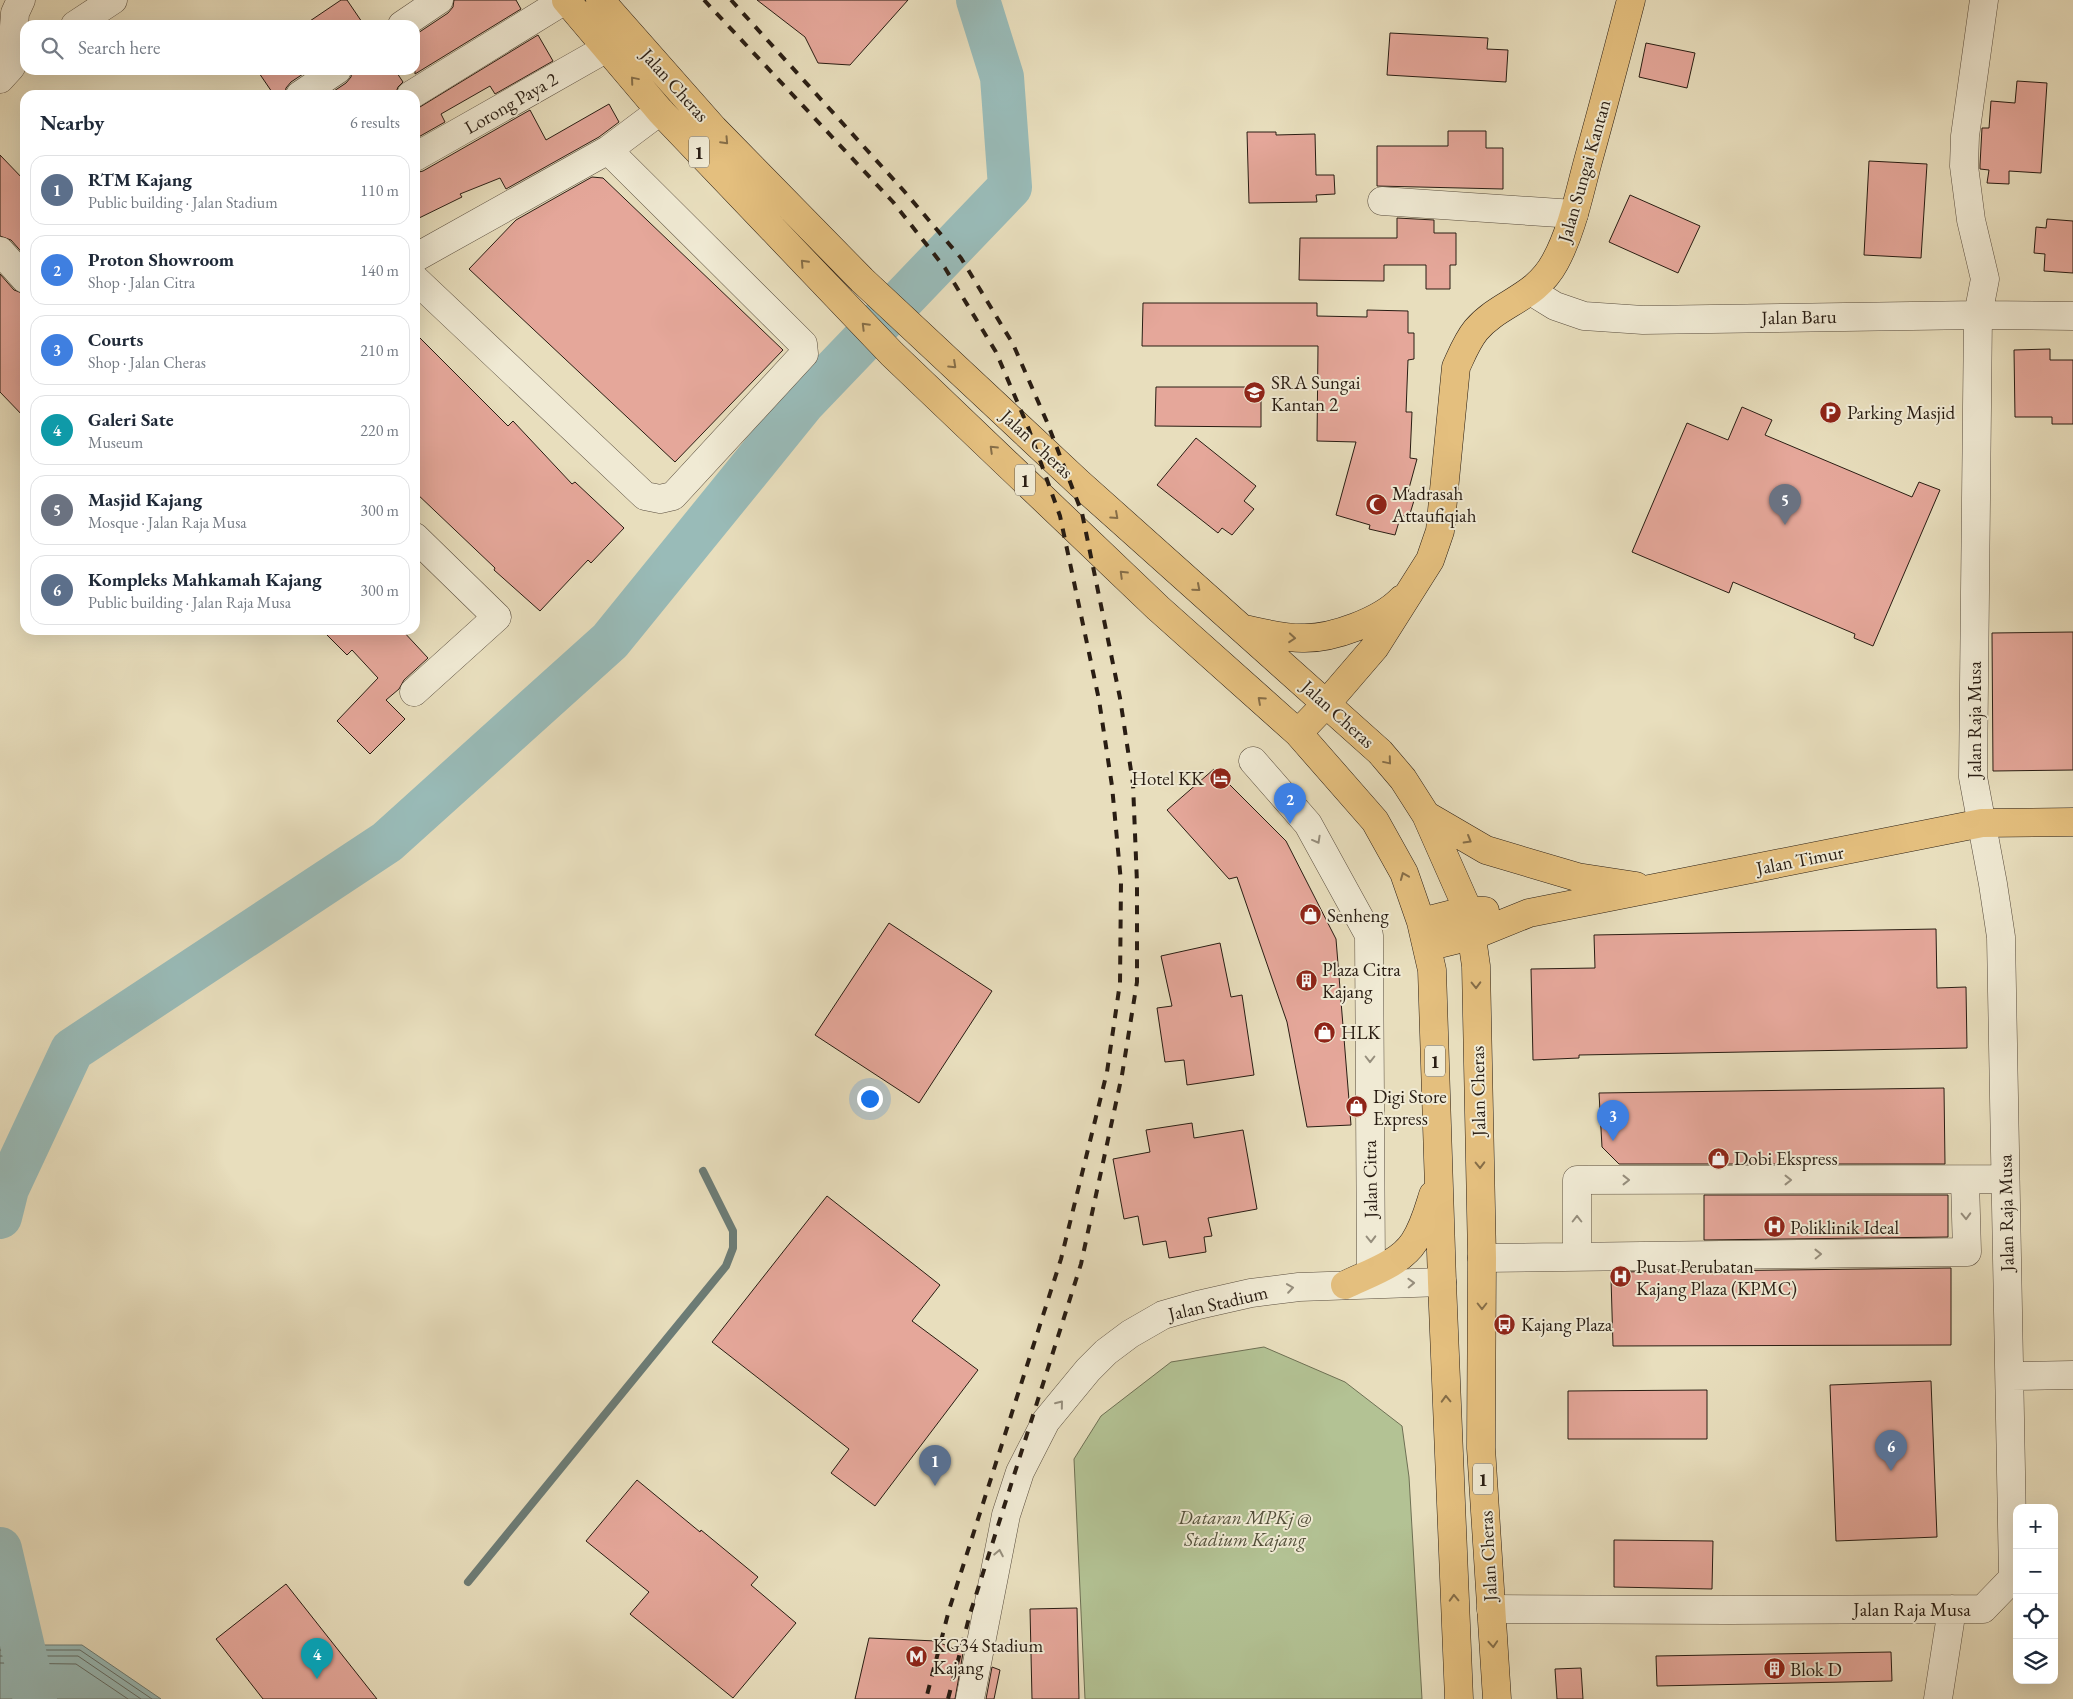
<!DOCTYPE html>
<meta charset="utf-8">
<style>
body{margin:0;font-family:"EB Garamond",serif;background:#f6f6f7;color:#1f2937}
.controls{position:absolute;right:15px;bottom:15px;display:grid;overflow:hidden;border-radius:10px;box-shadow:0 5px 20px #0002}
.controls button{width:45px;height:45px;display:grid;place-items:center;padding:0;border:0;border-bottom:1px solid #e0e1e3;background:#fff;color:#1f2937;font:25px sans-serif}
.you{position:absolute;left:869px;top:1098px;width:18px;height:18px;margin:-12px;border:4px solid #fff;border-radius:50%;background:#1a73e8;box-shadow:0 0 0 8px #1a73e833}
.badge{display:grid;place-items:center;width:32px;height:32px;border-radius:50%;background:#8f2418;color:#fff;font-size:16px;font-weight:700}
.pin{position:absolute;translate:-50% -41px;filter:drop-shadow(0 1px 2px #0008)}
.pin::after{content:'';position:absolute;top:26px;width:18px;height:15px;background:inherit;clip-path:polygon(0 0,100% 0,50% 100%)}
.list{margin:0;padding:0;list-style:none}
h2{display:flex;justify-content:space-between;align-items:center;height:65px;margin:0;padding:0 20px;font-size:21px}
h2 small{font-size:16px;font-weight:400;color:#747a83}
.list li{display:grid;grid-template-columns:32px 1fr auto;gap:15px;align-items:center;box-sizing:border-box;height:70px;margin:0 10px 10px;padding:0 10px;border:1px solid #e0e1e3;border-radius:15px}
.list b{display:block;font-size:19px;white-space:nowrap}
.list p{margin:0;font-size:16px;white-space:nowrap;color:#747a83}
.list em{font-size:16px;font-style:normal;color:#747a83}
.icon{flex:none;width:28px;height:28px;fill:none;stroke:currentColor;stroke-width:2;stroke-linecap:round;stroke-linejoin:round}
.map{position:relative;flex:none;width:2073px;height:1699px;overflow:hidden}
.search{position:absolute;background:#fff;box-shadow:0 5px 20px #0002;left:20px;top:20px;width:400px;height:55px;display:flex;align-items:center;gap:12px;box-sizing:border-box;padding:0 18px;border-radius:15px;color:#747a83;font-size:19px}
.panel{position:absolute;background:#fff;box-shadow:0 5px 20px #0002;left:20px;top:90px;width:400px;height:545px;border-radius:15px}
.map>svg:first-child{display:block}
.green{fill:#b3c294;stroke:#6e7054}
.water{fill:#99bbb8;stroke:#6c7c76}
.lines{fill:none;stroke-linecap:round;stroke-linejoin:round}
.shore{stroke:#616c66;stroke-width:1}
.stream{stroke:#6c7c76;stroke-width:8}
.river{stroke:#99bbb8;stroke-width:44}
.building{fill:#e5a79a;stroke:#291d13}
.minor-casing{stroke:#594d3e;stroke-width:29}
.major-casing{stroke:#291d13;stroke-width:29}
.minor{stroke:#f0ead4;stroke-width:28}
.major{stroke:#e4bf7e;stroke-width:28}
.rail{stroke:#291d13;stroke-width:4;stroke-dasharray:9 9;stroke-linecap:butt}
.oneway{stroke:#866e48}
.oneway2{stroke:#968e7d}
.labels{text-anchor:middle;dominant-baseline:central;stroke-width:4;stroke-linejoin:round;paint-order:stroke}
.shield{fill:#f0ead4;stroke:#655a4d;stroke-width:1}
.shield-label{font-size:18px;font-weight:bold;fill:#291d13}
.street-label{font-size:19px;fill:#291d13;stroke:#f0ead4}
.poi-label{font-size:19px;fill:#291d13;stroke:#f0ead4;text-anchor:start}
.park-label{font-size:19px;font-style:italic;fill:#524f3a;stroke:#f0ead4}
</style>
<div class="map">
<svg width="2073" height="1699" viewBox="0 0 2073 1699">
<rect width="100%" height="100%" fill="#e8debd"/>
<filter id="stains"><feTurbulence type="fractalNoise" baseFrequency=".004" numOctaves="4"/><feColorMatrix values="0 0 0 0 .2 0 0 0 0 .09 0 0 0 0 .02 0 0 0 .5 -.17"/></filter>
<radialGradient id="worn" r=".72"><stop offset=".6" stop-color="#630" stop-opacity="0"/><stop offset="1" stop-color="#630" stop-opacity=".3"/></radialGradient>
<!-- green -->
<path class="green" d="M1264,1347L1345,1382L1402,1426L1409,1477L1422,1699H1085L1074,1459L1101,1416L1171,1362Z"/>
<!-- water -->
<path class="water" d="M0,1645H82L161,1699H0Z"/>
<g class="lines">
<!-- shore -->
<path class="shore" d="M0,1650H80L152,1699
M0,1656H78L141,1699
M0,1663L76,1664L128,1699"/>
<!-- stream -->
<path class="stream" d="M468,1582L726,1266L733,1248V1231L703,1171"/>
<!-- river -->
<path class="river" d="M0,1217L7,1189L72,1050L387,842L610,641L804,402L1010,187L1002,77L978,0
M0,1549L35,1699"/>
</g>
<!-- building -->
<path class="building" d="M341,0H347L364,25H304Z
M454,0H516L521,9L415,74V35L448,13L453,7Z
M757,0H908L850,65L818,63L805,37Z
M1390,33L1488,38L1487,49L1508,50L1506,82L1387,75Z
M538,35L553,61L495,94L490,86L441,114L445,122L415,139V110Z
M1646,43L1695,53L1687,88L1639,77Z
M257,70H309L291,82L286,88L285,95H274Z
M352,70H395L403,82L398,87L395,95H328L346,83L351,77Z
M2017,81L2047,83L2041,173L2009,171V184L1987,183L1989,170L1980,169V165L1982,128H1989L1991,101L2015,103Z
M609,104L619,122L599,137L506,189L500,178L460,194L462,197L415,220V173L423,171L530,110L546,140Z
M1448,131H1486V148H1503V189L1377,186V146H1448Z
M1247,132H1276V135L1315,134L1316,175H1334L1335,194L1316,195L1317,202L1249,203Z
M0,155L25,181V256L11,240L0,236Z
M1869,161L1927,164L1921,258L1864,255Z
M592,177L603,178L783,350L675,462L469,269L516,220Z
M1630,195L1700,226L1678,273L1609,242Z
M1397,218L1434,220V233H1456V265H1450V289H1426V265H1384V281L1299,280L1300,238H1397Z
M2047,219L2073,221V273L2044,271L2045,254L2034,253L2036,227L2046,228Z
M0,274L14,290L25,294V418L0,392Z
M1143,303H1317V316L1367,317V310L1408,311V333H1414V359L1408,360L1406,412H1412L1410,458L1417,459L1408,492L1416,494L1409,517L1401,515L1395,535L1369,529L1370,525L1336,515L1356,442L1317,441L1318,346H1142Z
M415,333L508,426L513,421L572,484L575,482L624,528L591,563L588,560L540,611L494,570L495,568L415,492Z
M2050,349V360H2073V424H2052V417H2015L2014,350Z
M1156,387H1261V427L1155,426Z
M1742,407L1772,420L1765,435L1912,497L1919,482L1940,490L1873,646L1854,638L1855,634L1733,582L1729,593L1632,552L1687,423L1728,440Z
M1196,438L1256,486L1244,501L1254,509L1232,535L1222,528L1218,533L1157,485Z
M322,630H402L428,658L404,680L399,689L386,700L405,719L370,754L337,721L378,678L352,650L347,655Z
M2073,632V770L1993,771L1992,633Z
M1214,769L1286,841L1336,939L1351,1125L1307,1127L1287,1022L1237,877L1229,879L1167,810Z
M889,923L992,991L919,1103L815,1035Z
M1936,929L1937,988L1966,987L1967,1048L1579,1055V1058L1533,1060L1531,969L1595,968L1594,935Z
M1220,943L1231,997L1242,995L1254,1075L1187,1085L1184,1060L1165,1062L1157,1008L1172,1006L1161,956Z
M1944,1088L1945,1164H1619L1602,1147L1599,1093Z
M1192,1123L1194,1138L1243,1130L1257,1209L1208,1218L1212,1236L1204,1237L1206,1252L1169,1258L1166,1241L1143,1245L1138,1216L1124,1219L1113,1159L1150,1152L1146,1130Z
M1704,1195H1948V1237L1704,1240Z
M827,1196L940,1285L912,1321L978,1370L875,1506L831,1473L849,1449L712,1342Z
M1951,1268V1345L1613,1346L1611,1278L1617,1272Z
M1931,1381L1937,1537L1836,1541L1830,1385Z
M1707,1390V1439H1568V1391Z
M637,1480L700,1532L701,1530L758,1577L751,1585L796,1623L733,1698L630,1614L649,1592L586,1541Z
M1614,1540L1713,1541L1712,1589L1614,1587Z
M286,1584L377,1699H263L216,1639Z
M1077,1608L1079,1699H1032L1030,1609Z
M869,1638L936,1641L963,1653L955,1699H855Z
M1891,1652L1892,1681L1657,1686L1656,1656Z
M992,1667L1000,1670L994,1699H986Z
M1581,1668L1583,1699H1557L1555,1669Z"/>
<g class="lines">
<defs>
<path id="minor" d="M75,25L113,0
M402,25L439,0
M0,79L11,67L15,13L21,0
M300,95L337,70
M411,95L565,0
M415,157L607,48
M1382,201L1574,214
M0,251L25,279
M415,258L608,150L660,111
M415,279L645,496L660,499L673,496L804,354L803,344L608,150
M1531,291L1555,306L1584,316L1643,320L1978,315L2073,316
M414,692L497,617L415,537
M1253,761L1308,824L1369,935L1371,1272
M1577,1257V1180L2005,1179
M1482,1258L1967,1252L1965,1180
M2011,1376L2073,1375
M1491,1609L1729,1610L1983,1609L2013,1578L2001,937L1993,884L1973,777L1978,315L1985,279L1971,220L1964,166L1965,136L1984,0
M970,1699L1006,1515L1020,1472L1046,1421L1088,1370L1106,1352L1130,1334L1163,1315L1198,1305L1251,1293L1299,1287L1442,1282
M1938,1699L1952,1609"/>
<path id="major" d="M566,0L660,111L892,354L1158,608L1298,733L1375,821L1404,873L1421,922L1432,970L1442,1282L1459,1699
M600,0L714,129L862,280L1079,483L1380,752L1403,779L1426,815L1468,910L1476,966L1482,1258L1481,1448L1497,1699
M1244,629C1263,633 1282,638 1302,638C1332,639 1381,621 1402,599
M1298,733L1326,704L1375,647L1430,560L1440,531L1456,367C1462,354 1467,341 1476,330C1500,302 1535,299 1555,262C1572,231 1579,194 1588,161C1603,107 1617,54 1631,0
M1426,815L1486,850L1577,877L1636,886
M1421,922L1468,910L1485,911
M1427,947L1472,936L1529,913L1982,823L2073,822
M1345,1285C1367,1274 1400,1264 1414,1242C1424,1227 1428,1211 1433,1195"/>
</defs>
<!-- minor casing -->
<use href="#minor" class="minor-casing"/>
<!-- major casing -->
<use href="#major" class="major-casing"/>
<!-- minor -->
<use href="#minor" class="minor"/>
<!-- major -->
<use href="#major" class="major"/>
<!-- rail -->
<path class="rail" d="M704,0L893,202L945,268L996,352L1028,427L1060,516L1099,700L1112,786L1121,882L1120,983L1107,1072L1061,1259L949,1610L926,1699
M731,0L904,191L961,258L1013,344L1047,422L1082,513L1120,698L1133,784L1137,883V982L1122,1075L1081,1264L970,1614L948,1699"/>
</g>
<!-- one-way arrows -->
<defs><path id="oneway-chevron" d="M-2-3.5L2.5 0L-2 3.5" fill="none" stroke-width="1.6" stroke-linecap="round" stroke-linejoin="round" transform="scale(1.25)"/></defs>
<g class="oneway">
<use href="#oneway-chevron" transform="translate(634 80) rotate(-130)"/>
<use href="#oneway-chevron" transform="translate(725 141) rotate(47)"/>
<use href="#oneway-chevron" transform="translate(804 263) rotate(-133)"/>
<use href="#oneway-chevron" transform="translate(865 326) rotate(-135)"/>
<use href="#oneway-chevron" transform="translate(953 365) rotate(43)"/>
<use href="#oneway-chevron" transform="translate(993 449) rotate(-136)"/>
<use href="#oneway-chevron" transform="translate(1115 516) rotate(42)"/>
<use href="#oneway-chevron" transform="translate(1123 574) rotate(-136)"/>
<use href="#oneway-chevron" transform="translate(1197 588) rotate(41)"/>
<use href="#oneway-chevron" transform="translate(1292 638) rotate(5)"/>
<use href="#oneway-chevron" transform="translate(1261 700) rotate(-138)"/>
<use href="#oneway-chevron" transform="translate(1388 761) rotate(50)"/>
<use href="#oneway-chevron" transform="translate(1468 840) rotate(30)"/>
<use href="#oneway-chevron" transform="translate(1404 876) rotate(-112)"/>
<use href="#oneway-chevron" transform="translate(1476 985) rotate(89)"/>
<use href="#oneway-chevron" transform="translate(1480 1165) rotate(89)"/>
<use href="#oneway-chevron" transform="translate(1482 1306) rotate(90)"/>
<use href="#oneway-chevron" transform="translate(1446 1399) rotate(-92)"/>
<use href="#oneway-chevron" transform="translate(1454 1598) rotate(-92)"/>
<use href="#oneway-chevron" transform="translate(1493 1644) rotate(86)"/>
</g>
<g class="oneway2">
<use href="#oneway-chevron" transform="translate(1317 840) rotate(61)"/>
<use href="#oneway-chevron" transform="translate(1370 1059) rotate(90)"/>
<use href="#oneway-chevron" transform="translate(1626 1180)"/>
<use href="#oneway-chevron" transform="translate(1788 1180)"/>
<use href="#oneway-chevron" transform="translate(1966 1216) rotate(88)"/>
<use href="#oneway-chevron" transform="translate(1577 1219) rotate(-90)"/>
<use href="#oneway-chevron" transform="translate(1371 1239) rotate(89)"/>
<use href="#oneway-chevron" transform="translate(1818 1254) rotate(-1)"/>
<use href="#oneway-chevron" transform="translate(1411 1283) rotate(-2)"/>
<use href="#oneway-chevron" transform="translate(1290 1288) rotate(-8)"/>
<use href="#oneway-chevron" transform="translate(1060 1404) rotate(-51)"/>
<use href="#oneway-chevron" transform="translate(999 1553) rotate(-79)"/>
</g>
<!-- icons -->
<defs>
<symbol id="school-disc" viewBox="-11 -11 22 22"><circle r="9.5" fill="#8f2418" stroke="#f0ead4"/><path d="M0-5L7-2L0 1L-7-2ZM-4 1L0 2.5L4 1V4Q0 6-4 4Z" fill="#fff"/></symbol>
<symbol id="parking-disc" viewBox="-11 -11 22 22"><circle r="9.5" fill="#8f2418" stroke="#f0ead4"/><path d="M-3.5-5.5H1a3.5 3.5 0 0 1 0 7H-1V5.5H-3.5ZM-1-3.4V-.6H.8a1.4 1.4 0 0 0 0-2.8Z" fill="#fff"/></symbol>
<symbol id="mosque-disc" viewBox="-11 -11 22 22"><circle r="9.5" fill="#8f2418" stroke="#f0ead4"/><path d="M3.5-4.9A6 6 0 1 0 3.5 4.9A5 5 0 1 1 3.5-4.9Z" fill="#fff"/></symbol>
<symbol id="hotel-disc" viewBox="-11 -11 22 22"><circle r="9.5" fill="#8f2418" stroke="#f0ead4"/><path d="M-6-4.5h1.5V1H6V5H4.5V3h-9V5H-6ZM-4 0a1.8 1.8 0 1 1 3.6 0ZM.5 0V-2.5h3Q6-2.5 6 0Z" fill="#fff"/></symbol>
<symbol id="shop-disc" viewBox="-11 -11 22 22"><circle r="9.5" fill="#8f2418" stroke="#f0ead4"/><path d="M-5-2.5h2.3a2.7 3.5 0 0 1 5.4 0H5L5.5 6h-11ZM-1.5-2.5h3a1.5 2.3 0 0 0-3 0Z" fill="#fff"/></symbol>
<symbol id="building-disc" viewBox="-11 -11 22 22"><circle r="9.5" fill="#8f2418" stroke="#f0ead4"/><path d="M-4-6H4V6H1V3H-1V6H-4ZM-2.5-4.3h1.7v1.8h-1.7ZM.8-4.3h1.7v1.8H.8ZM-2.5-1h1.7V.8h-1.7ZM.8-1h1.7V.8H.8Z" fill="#fff"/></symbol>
<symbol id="hospital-disc" viewBox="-11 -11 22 22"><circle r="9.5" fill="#8f2418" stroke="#f0ead4"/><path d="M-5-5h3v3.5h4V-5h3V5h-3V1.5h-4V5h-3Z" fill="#fff"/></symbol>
<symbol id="bus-disc" viewBox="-11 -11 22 22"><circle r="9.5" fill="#8f2418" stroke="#f0ead4"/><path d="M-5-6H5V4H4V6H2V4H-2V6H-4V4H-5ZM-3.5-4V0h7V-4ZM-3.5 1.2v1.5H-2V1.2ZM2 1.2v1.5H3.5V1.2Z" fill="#fff"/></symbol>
<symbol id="metro-disc" viewBox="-11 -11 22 22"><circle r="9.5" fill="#8f2418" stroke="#f0ead4"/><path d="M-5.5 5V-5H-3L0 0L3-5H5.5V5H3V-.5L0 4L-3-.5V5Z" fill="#fff"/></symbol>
</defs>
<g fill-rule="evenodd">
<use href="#school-disc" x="1242" y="380" width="25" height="25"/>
<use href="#parking-disc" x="1818" y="400" width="25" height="25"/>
<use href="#mosque-disc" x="1364" y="492" width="25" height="25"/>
<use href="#hotel-disc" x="1208" y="766" width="25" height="25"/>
<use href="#shop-disc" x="1298" y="902" width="25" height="25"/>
<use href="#building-disc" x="1294" y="968" width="25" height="25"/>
<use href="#shop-disc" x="1312" y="1020" width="25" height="25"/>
<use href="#shop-disc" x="1344" y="1094" width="25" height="25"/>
<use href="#shop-disc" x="1706" y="1146" width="25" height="25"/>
<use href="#hospital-disc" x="1762" y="1214" width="25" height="25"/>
<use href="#hospital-disc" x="1608" y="1264" width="25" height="25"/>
<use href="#bus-disc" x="1492" y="1312" width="25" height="25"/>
<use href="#metro-disc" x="904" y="1644" width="25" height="25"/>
<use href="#building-disc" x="1762" y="1656" width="25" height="25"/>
</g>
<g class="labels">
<!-- shield labels -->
<g class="shield">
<rect x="689" y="136.5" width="20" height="31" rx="4"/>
<rect x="1015" y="464.5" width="20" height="31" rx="4"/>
<rect x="1425" y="1045.5" width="20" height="31" rx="4"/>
<rect x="1473" y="1463.5" width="20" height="31" rx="4"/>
</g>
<g class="shield-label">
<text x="699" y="152">1</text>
<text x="1025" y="480">1</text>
<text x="1435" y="1061">1</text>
<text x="1483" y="1479">1</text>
</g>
<!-- street labels -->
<g class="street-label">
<text transform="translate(675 85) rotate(48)">Jalan Cheras</text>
<text transform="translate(511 103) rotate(-30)">Lorong Paya 2</text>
<text transform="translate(1584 171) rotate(-74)">Jalan Sungai Kantan</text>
<text transform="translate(1799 317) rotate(-1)">Jalan Baru</text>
<text transform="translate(1037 444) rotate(43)">Jalan Cheras</text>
<text transform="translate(1338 714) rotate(42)">Jalan Cheras</text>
<text transform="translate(1974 720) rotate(-90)">Jalan Raja Musa</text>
<text transform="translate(1800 860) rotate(-11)">Jalan Timur</text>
<text transform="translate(1478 1091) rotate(-91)">Jalan Cheras</text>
<text transform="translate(1370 1179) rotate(-91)">Jalan Citra</text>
<text transform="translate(2006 1213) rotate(-91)">Jalan Raja Musa</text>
<text transform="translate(1218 1303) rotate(-13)">Jalan Stadium</text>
<text transform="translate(1488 1556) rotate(-93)">Jalan Cheras</text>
<text x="1912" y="1609">Jalan Raja Musa</text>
</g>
<!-- poi labels -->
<g class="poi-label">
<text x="1271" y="382">SRA Sungai<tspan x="1271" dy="22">Kantan 2</tspan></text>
<text x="1847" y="412">Parking Masjid</text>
<text x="1392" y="493">Madrasah<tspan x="1392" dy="22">Attaufiqiah</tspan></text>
<text x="1204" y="778" text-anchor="end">Hotel KK</text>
<text x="1327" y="915">Senheng</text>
<text x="1322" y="969">Plaza Citra<tspan x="1322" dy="22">Kajang</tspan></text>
<text x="1341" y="1032">HLK</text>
<text x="1373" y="1096">Digi Store<tspan x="1373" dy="22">Express</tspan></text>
<text x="1734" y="1158">Dobi Ekspress</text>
<text x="1790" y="1227">Poliklinik Ideal</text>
<text x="1636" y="1266">Pusat Perubatan<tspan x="1636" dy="22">Kajang Plaza (KPMC)</tspan></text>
<text x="1521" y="1324">Kajang Plaza</text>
<text x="933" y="1645">KG34 Stadium<tspan x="933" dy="22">Kajang</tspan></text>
<text x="1790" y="1669">Blok D</text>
</g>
<!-- park labels -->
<g class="park-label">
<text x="1245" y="1517">Dataran MPKj @<tspan x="1245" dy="22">Stadium Kajang</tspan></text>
</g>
</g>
<rect width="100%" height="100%" filter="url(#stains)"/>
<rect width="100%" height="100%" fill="url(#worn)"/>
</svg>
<div class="controls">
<button>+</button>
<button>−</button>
<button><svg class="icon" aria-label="locate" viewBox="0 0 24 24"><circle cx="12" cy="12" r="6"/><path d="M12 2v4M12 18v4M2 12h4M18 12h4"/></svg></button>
<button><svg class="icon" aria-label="layers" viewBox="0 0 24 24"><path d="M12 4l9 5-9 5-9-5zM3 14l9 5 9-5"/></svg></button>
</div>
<div class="you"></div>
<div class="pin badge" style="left:935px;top:1486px;background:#5c6f8a">1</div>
<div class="pin badge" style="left:1290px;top:824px;background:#3f7fe0">2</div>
<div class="pin badge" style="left:1613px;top:1141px;background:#3f7fe0">3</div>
<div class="pin badge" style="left:317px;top:1679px;background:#0f9aa8">4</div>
<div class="pin badge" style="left:1785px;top:525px;background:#6b7280">5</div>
<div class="pin badge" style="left:1891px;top:1471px;background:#5c6f8a">6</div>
<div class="search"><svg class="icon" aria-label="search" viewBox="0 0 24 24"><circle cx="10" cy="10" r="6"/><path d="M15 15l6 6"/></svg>Search here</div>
<section class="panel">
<h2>Nearby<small>6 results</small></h2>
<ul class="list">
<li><span class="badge" style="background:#5c6f8a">1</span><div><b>RTM Kajang</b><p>Public building · Jalan Stadium</p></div><em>110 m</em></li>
<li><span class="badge" style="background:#3f7fe0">2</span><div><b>Proton Showroom</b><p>Shop · Jalan Citra</p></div><em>140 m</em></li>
<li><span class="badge" style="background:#3f7fe0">3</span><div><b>Courts</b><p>Shop · Jalan Cheras</p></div><em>210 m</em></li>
<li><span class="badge" style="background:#0f9aa8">4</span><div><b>Galeri Sate</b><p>Museum</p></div><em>220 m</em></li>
<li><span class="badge" style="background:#6b7280">5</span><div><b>Masjid Kajang</b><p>Mosque · Jalan Raja Musa</p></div><em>300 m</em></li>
<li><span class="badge" style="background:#5c6f8a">6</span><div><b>Kompleks Mahkamah Kajang</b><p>Public building · Jalan Raja Musa</p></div><em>300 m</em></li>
</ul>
</section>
</div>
